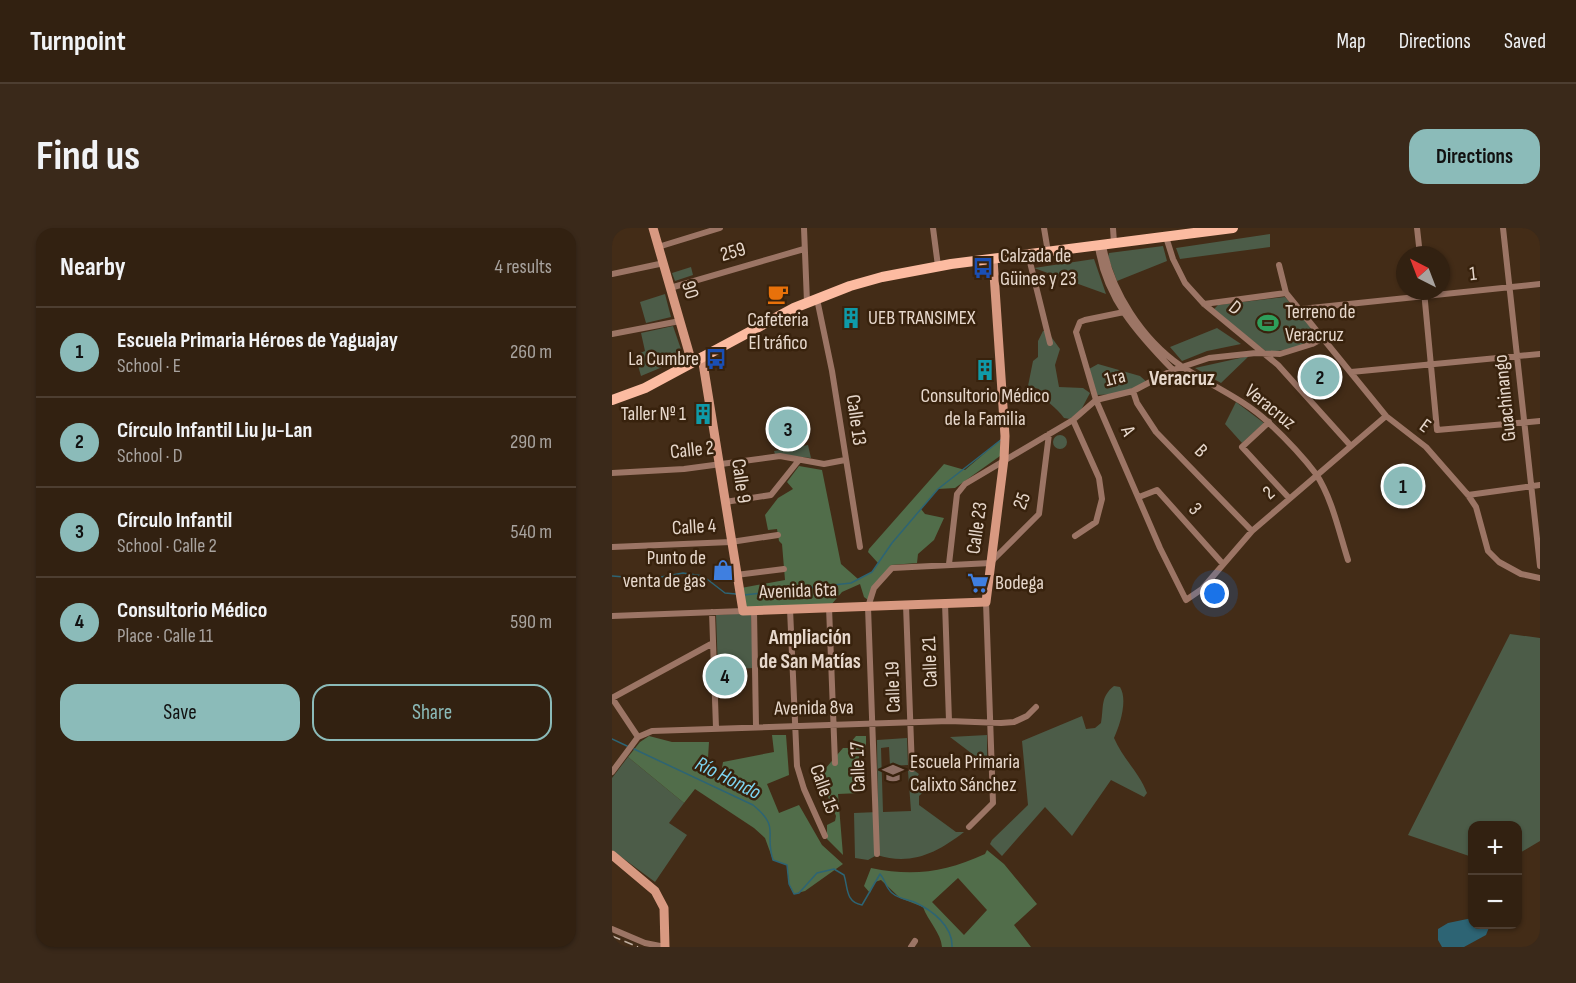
<!DOCTYPE html>
<meta charset="utf-8">
<style>
body{margin:0;font-family:"Sofia Sans Condensed",sans-serif;background:#3a291a;color:#f1f3f6}
.controls{position:absolute;right:18px;bottom:18px;display:grid;overflow:hidden;border-radius:12px;box-shadow:0 2px 4px #0004}
.controls button{width:54px;height:54px;display:grid;place-items:center;padding:0;border:0;border-bottom:2px solid #4d3e31;background:#322111;color:#f1f3f6;font:30px sans-serif}
.compass{position:absolute;left:784px;top:18px;width:54px;height:54px;border-radius:50%;background:#322111;box-shadow:0 2px 4px #0004;rotate:318deg}
.you{position:absolute;left:603px;top:366px;width:21px;height:21px;margin:-15px;border:4px solid #fff;border-radius:50%;background:#1a73e8;box-shadow:0 0 0 9px #1a73e833}
.badge{display:grid;place-items:center;width:39px;height:39px;border-radius:50%;background:#8bbbb9;color:#111;font-size:20px;font-weight:700}
.pin{position:absolute;translate:-50% -50%;border:3px solid #fff;box-shadow:0 2px 6px #0006}
.list{margin:0;padding:0;list-style:none}
h2{display:flex;justify-content:space-between;align-items:center;height:78px;margin:0;padding:0 24px;font-size:26px}
h2 small{font-size:20px;font-weight:400;color:#a8a39f}
.list li{display:grid;grid-template-columns:39px 1fr auto;gap:18px;align-items:center;box-sizing:border-box;height:90px;padding:0 24px;border-top:2px solid #4d3e31}
.list b{display:block;font-size:22px;white-space:nowrap}
.list p{margin:0;font-size:20px;white-space:nowrap;color:#a8a39f}
.list em{font-size:20px;font-style:normal;color:#a8a39f}
.actions{display:flex;gap:12px;padding:18px 24px}
.actions a{flex:1;padding:14px 0;border:2px solid #8bbbb9;border-radius:18px;text-align:center;font-size:21px;color:#8bbbb9}
.actions .main{background:#8bbbb9;color:#111}
.map{position:relative;flex:none;width:928px;height:719px;overflow:hidden;border-radius:18px}
header{display:flex;align-items:center;gap:36px;box-sizing:border-box;height:84px;padding:0 30px;background:#322111;border-bottom:2px solid #4d3e31}
header strong{font-size:28px}
nav{display:flex;gap:33px;margin-inline-start:auto;font-size:21px}
.intro{display:flex;align-items:center;justify-content:space-between;box-sizing:border-box;height:144px;padding:0 36px}
h1{margin:0;font-size:42px}
.button{padding:15px 27px;border-radius:18px;background:#8bbbb9;color:#111;font-size:21px;font-weight:700}
main{display:flex;gap:36px;padding:0 36px}
aside{flex:1;background:#322111;border-radius:18px;box-shadow:0 2px 4px #0004}
.map>svg:first-child{display:block}
.green{fill:#4c5c48}
.forest{fill:#516d4a;fill-rule:evenodd}
.water{fill:#2d6474}
.lines{fill:none;stroke-linecap:round;stroke-linejoin:round}
.stream{stroke:#2d6474;stroke-width:1.5}
.street{stroke:#9c7565;stroke-width:6}
.secondary{stroke:#d89981;stroke-width:9}
.primary{stroke:#fcbba1;stroke-width:10}
.rail{stroke:#bfaea0;stroke-width:1.5;stroke-dasharray:9 4.5;stroke-linecap:butt}
.labels{text-anchor:middle;dominant-baseline:central;stroke-width:5;stroke-linejoin:round;paint-order:stroke}
.street-label{font-size:20px;fill:#e7d8cc;stroke:#38220d}
.poi-label{font-size:20px;fill:#e7d8cc;stroke:#38220d;text-anchor:start}
.neighbourhood-label{font-size:21px;font-weight:bold;fill:#e7d8cc;stroke:#38220d}
.water-label{font-size:21px;font-style:italic;fill:#7dd4f0;stroke:#38220d}
</style>
<header>
<strong>Turnpoint</strong>
<nav><a>Map</a><a>Directions</a><a>Saved</a></nav>
</header>
<div class="intro"><h1>Find us</h1><a class="button">Directions</a></div>
<main>
<aside>
<h2>Nearby<small>4 results</small></h2>
<ul class="list">
<li><span class="badge">1</span><div><b>Escuela Primaria Héroes de Yaguajay</b><p>School · E</p></div><em>260 m</em></li>
<li><span class="badge">2</span><div><b>Círculo Infantil Liu Ju-Lan</b><p>School · D</p></div><em>290 m</em></li>
<li><span class="badge">3</span><div><b>Círculo Infantil</b><p>School · Calle 2</p></div><em>540 m</em></li>
<li><span class="badge">4</span><div><b>Consultorio Médico</b><p>Place · Calle 11</p></div><em>590 m</em></li>
</ul>
<div class="actions"><a class="main">Save</a><a>Share</a></div>
</aside>
<div class="map">
<svg width="928" height="719" viewBox="0 0 928 719">
<rect width="100%" height="100%" fill="#432c17"/>
<!-- green -->
<path class="green" d="M658,6V19L568,31L564,20Z
M551,18L555,33L505,53L496,29L497,25Z
M482,31L494,66L422,40Z
M79,39L81,47L63,53L60,45Z
M53,66L59,89L34,95L28,74Z
M673,69L703,104V109C691,122 671,122 655,124L601,82L606,77Z
M61,98L72,130L29,148L23,127L33,123L29,105Z
M605,100L629,116L595,123L570,133L558,119Z
M431,103H435L448,121L443,137L447,159L471,160L478,165L469,182L458,191L452,190C444,178 433,175 427,161L416,158L421,133L426,129V113Z
M637,128L609,155L583,140Z
M486,136L528,148L536,155L504,166L485,167L477,141Z
M624,174L652,195L630,215L613,196Z
M441 214a7 7 0 1 1 14 0a7 7 0 1 1-14 0Z
M196,217L199,230L163,226L162,223Z
M139,385L141,440L106,442L104,387Z
M898,406L928,410V613L906,626V598H861L860,629L796,607Z
M502,458L508,459C516,472 508,497 502,510C511,531 527,544 535,565L532,569L499,552L460,608L433,579L390,628L378,616L380,612L416,577L410,513L470,488L474,501L483,500L489,495C492,479 488,469 502,458Z
M375,507V537L338,509Z
M295,510L296,537L278,538L277,519L269,520L271,584L299,583L296,543L300,541L307,546L303,552L316,560L307,568V577L344,604H352C325,625 299,638 265,627L256,632L243,630L242,585L266,584L265,512Z
M16,529L72,575L57,595L75,607L43,654L0,622V550Z"/>
<!-- forest -->
<path class="forest" d="M388,212V228L343,260L326,261L309,281L313,286L332,290L322,312L306,326L305,335L279,337L256,372L252,369L248,356L230,364L219,377L134,381L129,360L173,352L170,316L167,313L165,301L156,302L153,287L166,270L181,261L175,254L187,238L210,242L229,336L246,351L260,344L266,335L256,324L257,321L332,236L353,242Z
M160,507H174L177,547L155,556L167,585L187,577L210,617L231,636L193,663L182,666L177,656L175,637L161,632L153,610L142,600L83,561L72,575L16,529L28,514L37,508L60,514H97L95,547L108,551L111,534L162,524Z
M244,508H254V521H249L247,528L248,565L226,566L231,627L215,611V597L223,593L224,588L209,552L213,541L231,520H238L239,514Z
M375,622L392,636L425,676L402,697L419,719H330C329,705 316,693 311,679L288,670L269,652L263,654L258,665L252,658L259,640C302,649 333,644 373,626ZM346,650L375,682L352,707L320,674Z"/>
<!-- water -->
<path class="water" d="M860,690L861,696L878,697L874,707L852,719H830L826,712V701L836,695Z"/>
<g class="lines">
<!-- stream -->
<path class="stream" d="M0,348L38,351L71,345L91,348L113,365L124,366
M132,367L239,355L260,344L280,315L326,261L390,211
M0,511L15,518
M22,521L141,577C169,600 152,604 161,632L175,637L177,656L182,666L187,665L205,645L222,641L232,647C236,659 233,674 250,677L268,646C273,651 273,659 280,665C287,671 294,671 302,674C320,682 341,698 340,719"/>
<!-- street -->
<path class="street" d="M192,0L195,74
M321,0L326,38
M432,0L436,24
M501,0L502,15
M805,0L808,27
M891,0L928,338
M554,9L561,31L573,55L592,76L666,137L738,217
M491,17C499,63 530,111 569,138C598,157 632,171 657,195C673,210 691,229 704,246C720,270 727,304 736,332
M486,18C493,70 526,106 561,142
M46,19L108,0
M416,26L438,115
M667,37L674,65L774,188L814,219L856,267L864,279L876,323L887,334L909,346L928,350
M0,46L52,35
M58,60L192,21
M812,63L825,202L928,193
M205,71L220,143L248,319
M592,76L674,65
M689,81L928,56
M517,83L473,92L468,94L464,104L484,172L548,320L574,372L590,361L640,303L774,188
M0,106L68,93
M739,144L928,126
M521,163L525,175L544,204L640,303
M461,192L487,250L490,271L484,294L463,308
M657,194L630,219L677,270
M0,245L72,241L168,228L212,236L233,232
M856,267L928,257
M527,269L545,262L611,336
M113,274L159,267L187,232
M0,319L119,314L166,307
M337,336L345,266L353,256L461,192L484,172L521,163L561,142L597,130L644,125L668,126L700,116L711,110
M124,347L172,341
M333,375L337,493
M294,377L300,541
M217,379L223,535
M178,381L185,538L192,561L213,608
M142,383L144,498
M100,384L104,500
M0,388L131,383
M0,470L101,415
M0,470L26,509
M26,509L40,503L337,493L389,495L402,494L415,488L424,479
M0,544L26,509
M357,599L381,575L374,374
M265,626L256,379L262,360L280,340L379,335L382,331L427,286L437,206
M0,701L33,715L53,719
M299,719L303,713"/>
<!-- secondary -->
<path class="secondary" d="M41,0L80,135
M90,129L131,383L374,374L392,231L393,208L381,31
M0,627L43,663L52,680L53,719"/>
<!-- primary -->
<path class="primary" d="M0,172L33,160L182,80L238,58L270,49L339,36L621,0"/>
<!-- rail -->
<path class="rail" d="M0,708L26,719"/>
</g>
<!-- icons -->
<defs>
<symbol id="bus-bare" viewBox="-9 -9 18 18"><path d="M-5-6H5V4H4V6H2V4H-2V6H-4V4H-5ZM-3.5-4V0h7V-4ZM-3.5 1.2v1.5H-2V1.2ZM2 1.2v1.5H3.5V1.2Z" fill="#1a4fb4" stroke="#38220d" stroke-width="2.5" paint-order="stroke"/></symbol>
<symbol id="cafe-bare" viewBox="-9 -9 18 18"><path d="M-5.5-4.5H6V0H3Q3 3.5 0 3.5H-2.5Q-5.5 3.5-5.5 0ZM3-3.2v2h1.7v-2ZM-6 4.5H4V6H-6Z" fill="#e8710a" stroke="#38220d" stroke-width="2.5" paint-order="stroke"/></symbol>
<symbol id="building-bare" viewBox="-9 -9 18 18"><path d="M-4-6H4V6H1V3H-1V6H-4ZM-2.5-4.3h1.7v1.8h-1.7ZM.8-4.3h1.7v1.8H.8ZM-2.5-1h1.7V.8h-1.7ZM.8-1h1.7V.8H.8Z" fill="#0f9aa8" stroke="#38220d" stroke-width="2.5" paint-order="stroke"/></symbol>
<symbol id="stadium-bare" viewBox="-9 -9 18 18"><path d="M0-5a6.5 5 0 1 0 0 10a6.5 5 0 1 0 0-10ZM-3.5-1.8h7v3.6h-7Z" fill="#2e9e5b" stroke="#38220d" stroke-width="2.5" paint-order="stroke"/></symbol>
<symbol id="shop-bare" viewBox="-9 -9 18 18"><path d="M-5-2.5h2.3a2.7 3.5 0 0 1 5.4 0H5L5.5 6h-11ZM-1.5-2.5h3a1.5 2.3 0 0 0-3 0Z" fill="#3f7fe0" stroke="#38220d" stroke-width="2.5" paint-order="stroke"/></symbol>
<symbol id="supermarket-bare" viewBox="-9 -9 18 18"><path d="M-6-5.5h2.5l.6 2H6L4.5 2H-2.5L-4.4-4H-6ZM-1.5 3.2a1.3 1.3 0 1 0 .1 0ZM3 3.2a1.3 1.3 0 1 0 .1 0Z" fill="#3f7fe0" stroke="#38220d" stroke-width="2.5" paint-order="stroke"/></symbol>
<symbol id="school-bare" viewBox="-9 -9 18 18"><path d="M0-5L7-2L0 1L-7-2ZM-4 1L0 2.5L4 1V4Q0 6-4 4Z" fill="#8d6e63" stroke="#38220d" stroke-width="2.5" paint-order="stroke"/></symbol>
</defs>
<g fill-rule="evenodd">
<use href="#bus-bare" x="356" y="25" width="30" height="30"/>
<use href="#cafe-bare" x="151" y="51" width="30" height="30"/>
<use href="#building-bare" x="224" y="75" width="30" height="30"/>
<use href="#stadium-bare" x="641" y="80" width="30" height="30"/>
<use href="#bus-bare" x="89" y="116" width="30" height="30"/>
<use href="#building-bare" x="358" y="127" width="30" height="30"/>
<use href="#building-bare" x="76" y="171" width="30" height="30"/>
<use href="#shop-bare" x="96" y="327" width="30" height="30"/>
<use href="#supermarket-bare" x="351" y="340" width="30" height="30"/>
<use href="#school-bare" x="266" y="530" width="30" height="30"/>
</g>
<g class="labels">
<!-- street labels -->
<g class="street-label">
<text transform="translate(121 24) rotate(-16)">259</text>
<text transform="translate(861 46) rotate(-6)">1</text>
<text transform="translate(78 62) rotate(74)">90</text>
<text transform="translate(623 80) rotate(39)">D</text>
<text transform="translate(503 150) rotate(-14)">1ra</text>
<text transform="translate(893 170) rotate(-96)">Guachinango</text>
<text transform="translate(658 179) rotate(39)">Veracruz</text>
<text transform="translate(244 192) rotate(82)">Calle 13</text>
<text transform="translate(813 198) rotate(36)">E</text>
<text transform="translate(516 203) rotate(66)">A</text>
<text transform="translate(80 222) rotate(-6)">Calle 2</text>
<text transform="translate(589 223) rotate(45)">B</text>
<text transform="translate(129 253) rotate(82)">Calle 9</text>
<text transform="translate(657 265) rotate(-41)">2</text>
<text transform="translate(410 273) rotate(-70)">25</text>
<text transform="translate(583 281) rotate(49)">3</text>
<text transform="translate(82 299) rotate(-3)">Calle 4</text>
<text transform="translate(365 300) rotate(-82)">Calle 23</text>
<text transform="translate(186 363) rotate(-2)">Avenida 6ta</text>
<text transform="translate(318 434) rotate(-92)">Calle 21</text>
<text transform="translate(281 459) rotate(-92)">Calle 19</text>
<text transform="translate(202 480) rotate(-1)">Avenida 8va</text>
<text transform="translate(246 539) rotate(-92)">Calle 17</text>
<text transform="translate(212 561) rotate(70)">Calle 15</text>
</g>
<!-- poi labels -->
<g class="poi-label">
<text x="388" y="28">Calzada de<tspan x="388" dy="23">Güines y 23</tspan></text>
<text x="673" y="84">Terreno de<tspan x="673" dy="23">Veracruz</tspan></text>
<text x="256" y="90">UEB TRANSIMEX</text>
<text x="166" y="92" text-anchor="middle">Cafeteria<tspan x="166" dy="23">El tráfico</tspan></text>
<text x="87" y="131" text-anchor="end">La Cumbre</text>
<text x="373" y="168" text-anchor="middle">Consultorio Médico<tspan x="373" dy="23">de la Familia</tspan></text>
<text x="74" y="186" text-anchor="end">Taller Nº 1</text>
<text x="94" y="330" text-anchor="end">Punto de<tspan x="94" dy="23">venta de gas</tspan></text>
<text x="383" y="355">Bodega</text>
<text x="298" y="534">Escuela Primaria<tspan x="298" dy="23">Calixto Sánchez</tspan></text>
</g>
<!-- neighbourhood labels -->
<g class="neighbourhood-label">
<text x="570" y="150">Veracruz</text>
<text x="198" y="409">Ampliación<tspan x="198" dy="24">de San Matías</tspan></text>
</g>
<!-- water labels -->
<g class="water-label">
<text transform="translate(116 550) rotate(27)">Río Hondo</text>
</g>
</g>
</svg>
<div class="controls">
<button>+</button>
<button>−</button>
</div>
<svg class="compass" viewBox="-18 -18 36 36"><path d="M0-13l5 13h-10z" fill="#e53935"/><path d="M0 13l5-13h-10z" fill="#a8a39f"/></svg>
<div class="you"></div>
<div class="pin badge" style="left:791px;top:258px">1</div>
<div class="pin badge" style="left:708px;top:149px">2</div>
<div class="pin badge" style="left:176px;top:201px">3</div>
<div class="pin badge" style="left:113px;top:448px">4</div>
</div>
</main>
